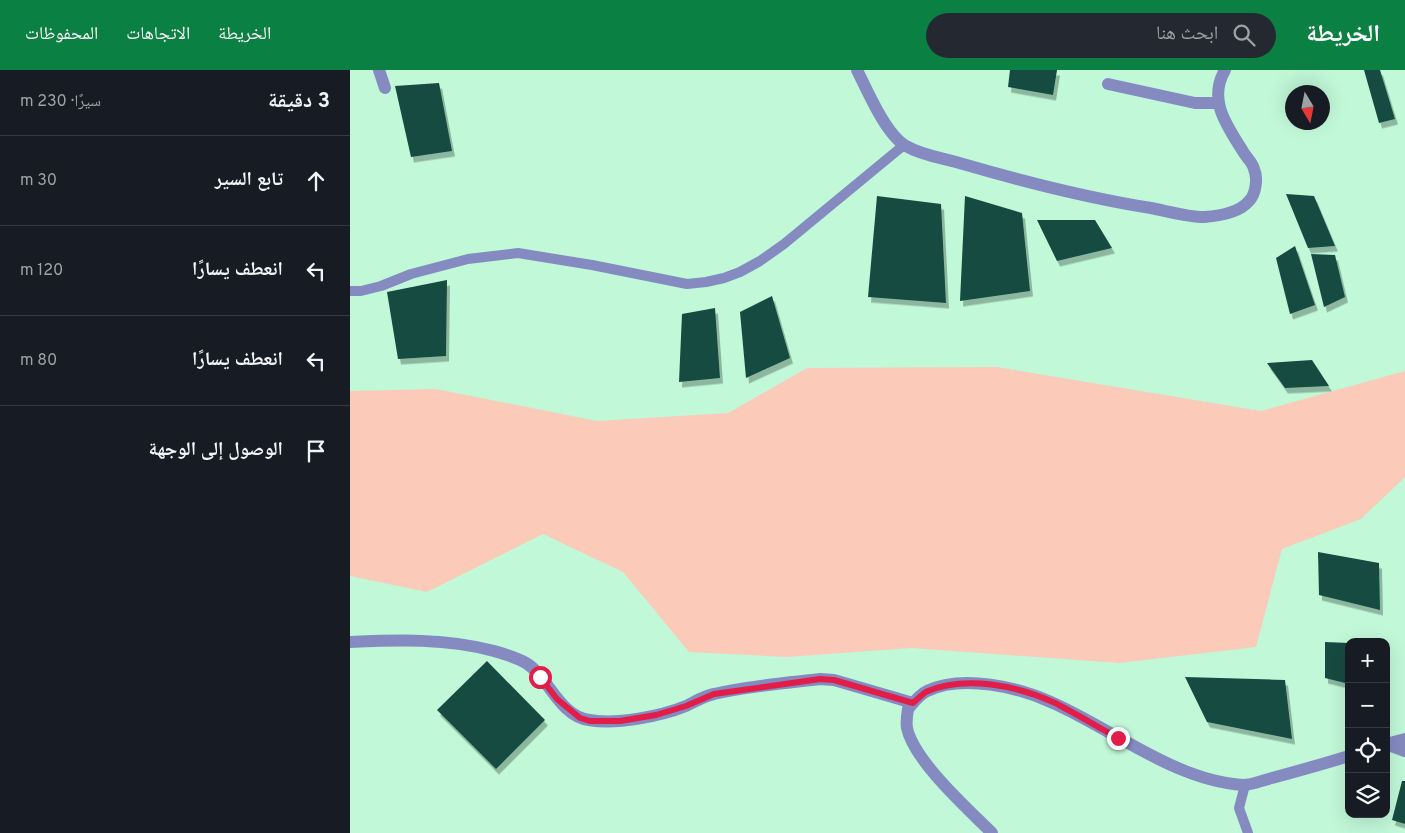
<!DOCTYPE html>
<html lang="ar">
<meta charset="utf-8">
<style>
body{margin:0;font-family:Overpass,"Noto Naskh Arabic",sans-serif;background:#242831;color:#f1f3f6;direction:rtl}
.controls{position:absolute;right:15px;bottom:15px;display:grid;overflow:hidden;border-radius:10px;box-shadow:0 5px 20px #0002}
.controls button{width:45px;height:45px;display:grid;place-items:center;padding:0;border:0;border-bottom:1px solid #363941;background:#171b24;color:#f1f3f6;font:25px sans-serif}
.compass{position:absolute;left:935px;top:15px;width:45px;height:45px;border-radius:50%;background:#171b24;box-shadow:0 5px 20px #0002;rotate:170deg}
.stop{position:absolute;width:15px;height:15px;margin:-11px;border:4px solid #e11d48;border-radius:50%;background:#fff}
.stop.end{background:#e11d48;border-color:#fff;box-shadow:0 1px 5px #0008}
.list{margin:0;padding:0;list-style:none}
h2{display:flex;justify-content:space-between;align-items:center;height:65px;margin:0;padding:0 20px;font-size:21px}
h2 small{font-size:16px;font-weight:400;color:#9ea1a6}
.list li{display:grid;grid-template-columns:32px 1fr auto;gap:15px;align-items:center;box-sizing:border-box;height:90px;padding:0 20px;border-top:1px solid #363941}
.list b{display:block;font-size:19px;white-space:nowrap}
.list em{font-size:16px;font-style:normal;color:#9ea1a6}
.icon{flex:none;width:28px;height:28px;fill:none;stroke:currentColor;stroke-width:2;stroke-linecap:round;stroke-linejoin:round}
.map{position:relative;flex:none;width:1055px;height:763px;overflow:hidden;direction:ltr}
header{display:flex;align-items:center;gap:30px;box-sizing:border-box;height:70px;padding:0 25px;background:#0b8043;color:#fff}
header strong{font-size:24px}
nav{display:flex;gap:28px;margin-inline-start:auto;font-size:18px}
.search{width:350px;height:45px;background:#242831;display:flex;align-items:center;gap:12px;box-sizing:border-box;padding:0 18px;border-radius:28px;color:#9ea1a6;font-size:19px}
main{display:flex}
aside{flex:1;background:#171b24}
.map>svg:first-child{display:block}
.green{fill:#fccab9}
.building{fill:#164b42;filter:url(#shadow)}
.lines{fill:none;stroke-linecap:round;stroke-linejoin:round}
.service{stroke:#858bc1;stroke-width:10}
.minor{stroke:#858bc1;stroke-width:12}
.tertiary{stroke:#858bc1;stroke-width:12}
.route{stroke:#e11d48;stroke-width:6}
</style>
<header>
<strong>الخريطة</strong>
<div class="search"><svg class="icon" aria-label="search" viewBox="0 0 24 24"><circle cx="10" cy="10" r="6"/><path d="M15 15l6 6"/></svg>ابحث هنا</div>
<nav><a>الخريطة</a><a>الاتجاهات</a><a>المحفوظات</a></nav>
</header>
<main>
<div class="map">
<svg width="1055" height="763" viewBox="0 0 1055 763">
<defs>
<filter id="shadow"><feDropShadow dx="3" dy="5.5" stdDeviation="0" flood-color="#0004"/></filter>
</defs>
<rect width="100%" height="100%" fill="#c0f8d8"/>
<!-- green -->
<path class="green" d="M647,297L911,341L1055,301V407L1011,449L932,479L906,577L769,593L561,578L437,587L339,582L273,502L193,464L77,522L0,506V321L86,319L247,351L378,343L457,298Z"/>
<!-- building -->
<path class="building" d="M660,0H707L703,25L658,17Z
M1014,0H1030L1045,49L1029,53Z
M89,13L102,81L61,87L45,16Z
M936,124L964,126L985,176L958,178Z
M527,126L591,134L596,233L518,227Z
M615,126L672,143L680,221L610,231Z
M687,150H745L762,178L707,191Z
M945,176L965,235L940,244L926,188Z
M961,184L985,185L995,227L974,237Z
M97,210L96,286L48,289L37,222Z
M422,226L440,288L396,308L390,242Z
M365,238L370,308L329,312L332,244Z
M962,290L979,316L935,318L917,293Z
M968,482L1029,493L1030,540L969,525Z
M975,572L999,573V614L975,608Z
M137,591L195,650L146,699L87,640Z
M835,607L935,610L942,669L857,652Z
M1052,711H1055V754L1042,750Z"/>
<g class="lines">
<!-- service -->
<path class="service" d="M0,221H11L31,216L61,204L118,189L168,183L242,195L337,214L356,212L374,208L390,202L410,191L434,174L554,75
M895,715L889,738L898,763"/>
<!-- minor -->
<path class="minor" d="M29,0L35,18
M758,14L845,33H869
M0,572C48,570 96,568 144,581C154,584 166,587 176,593C198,606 209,646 239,650C267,655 311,646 336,636C346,631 354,626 364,624C398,616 435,613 470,609L484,610L563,633
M1036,674L1055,681"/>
<!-- tertiary -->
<path class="tertiary" d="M507,0C517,20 536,65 556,76C573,86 594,88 613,94C675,112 738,128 801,138C817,141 838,147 854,147C869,146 889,143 899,131C906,124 908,108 904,99C903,93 897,88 894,83C878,57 857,31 875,0
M1036,674L1055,669
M642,763C618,739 564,691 557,658C556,652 557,645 558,639C563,633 570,624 577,621C612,604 669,617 703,633C762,659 826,711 893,715C902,715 913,710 922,708C948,701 973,694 999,686"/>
</g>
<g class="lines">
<!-- route -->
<path class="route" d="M190,607L207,629L230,648L240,651H270L306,645L336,636L364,624L470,609L484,610L563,633C568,629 573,623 578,621C616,605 667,616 703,632C725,643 746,656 768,668"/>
</g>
</svg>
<div class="controls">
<button>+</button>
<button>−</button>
<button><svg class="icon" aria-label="locate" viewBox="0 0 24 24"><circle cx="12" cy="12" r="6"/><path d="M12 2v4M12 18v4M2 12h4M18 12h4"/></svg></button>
<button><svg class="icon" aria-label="layers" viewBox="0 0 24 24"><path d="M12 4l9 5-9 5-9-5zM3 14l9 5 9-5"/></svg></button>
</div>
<svg class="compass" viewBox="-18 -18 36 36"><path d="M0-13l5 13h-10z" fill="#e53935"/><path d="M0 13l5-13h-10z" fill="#9ea1a6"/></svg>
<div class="stop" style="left:190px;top:607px"></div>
<div class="stop end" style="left:768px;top:668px"></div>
</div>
<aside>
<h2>3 دقيقة<small>سيرًا · 230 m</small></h2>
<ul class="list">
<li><svg class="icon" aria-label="ahead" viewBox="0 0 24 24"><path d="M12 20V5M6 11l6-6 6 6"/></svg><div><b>تابع السير</b></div><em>30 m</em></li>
<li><svg class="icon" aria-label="left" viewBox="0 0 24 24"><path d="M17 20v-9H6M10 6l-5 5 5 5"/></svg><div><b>انعطف يسارًا</b></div><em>120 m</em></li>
<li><svg class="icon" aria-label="left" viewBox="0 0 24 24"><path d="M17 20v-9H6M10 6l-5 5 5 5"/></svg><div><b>انعطف يسارًا</b></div><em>80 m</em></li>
<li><svg class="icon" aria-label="arrive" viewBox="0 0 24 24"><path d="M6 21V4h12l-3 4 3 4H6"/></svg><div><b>الوصول إلى الوجهة</b></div></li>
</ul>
</aside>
</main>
